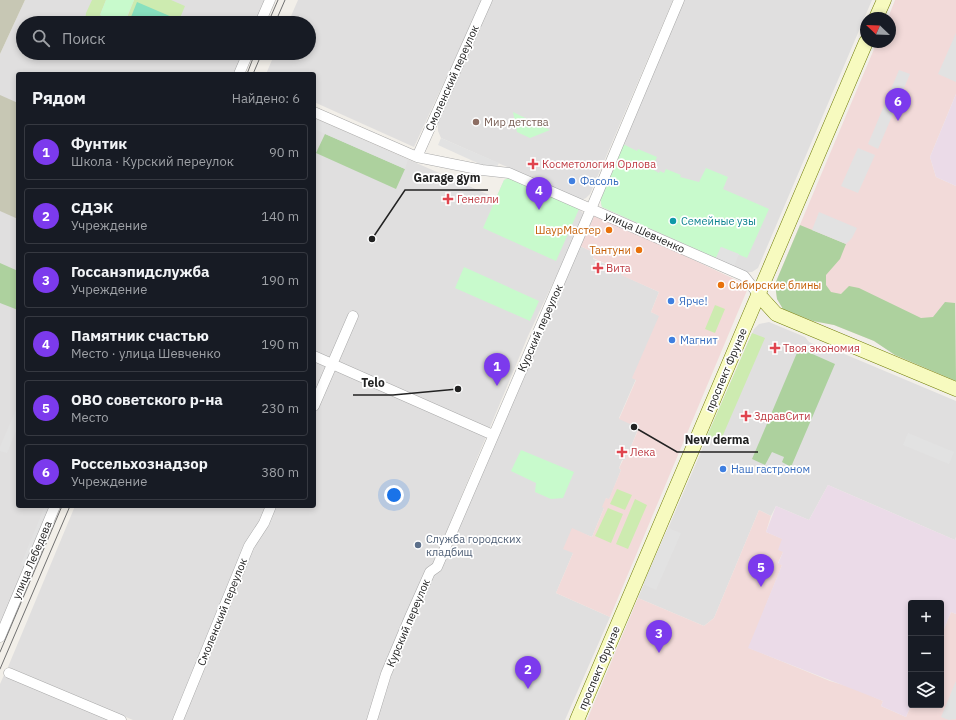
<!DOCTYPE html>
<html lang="ru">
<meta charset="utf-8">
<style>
body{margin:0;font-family:"IBM Plex Sans",sans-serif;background:#20242c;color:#f1f3f6}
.controls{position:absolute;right:12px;bottom:12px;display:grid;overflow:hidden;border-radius:4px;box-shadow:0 2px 6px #0003}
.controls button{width:36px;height:36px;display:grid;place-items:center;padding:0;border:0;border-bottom:1px solid #363941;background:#171b24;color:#f1f3f6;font:20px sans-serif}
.compass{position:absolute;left:860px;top:12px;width:36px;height:36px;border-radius:50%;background:#171b24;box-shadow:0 2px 6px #0003;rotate:293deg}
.you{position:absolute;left:394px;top:495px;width:14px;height:14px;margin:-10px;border:3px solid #fff;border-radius:50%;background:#1a73e8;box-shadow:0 0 0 6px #1a73e833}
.badge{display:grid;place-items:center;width:26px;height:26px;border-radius:50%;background:#7c3aed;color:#fff;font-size:13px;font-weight:700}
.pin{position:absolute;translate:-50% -33px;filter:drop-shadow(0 1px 2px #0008)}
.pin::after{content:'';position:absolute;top:21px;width:14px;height:12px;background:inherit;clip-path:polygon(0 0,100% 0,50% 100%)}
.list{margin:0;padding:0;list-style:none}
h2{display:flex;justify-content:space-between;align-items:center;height:52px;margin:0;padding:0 16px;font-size:17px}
h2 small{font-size:13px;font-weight:400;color:#9ea1a6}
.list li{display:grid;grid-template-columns:26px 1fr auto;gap:12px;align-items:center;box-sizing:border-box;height:56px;margin:0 8px 8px;padding:0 8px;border:1px solid #363941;border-radius:4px}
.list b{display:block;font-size:15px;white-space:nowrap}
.list p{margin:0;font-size:13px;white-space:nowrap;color:#9ea1a6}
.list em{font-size:13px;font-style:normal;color:#9ea1a6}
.icon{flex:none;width:22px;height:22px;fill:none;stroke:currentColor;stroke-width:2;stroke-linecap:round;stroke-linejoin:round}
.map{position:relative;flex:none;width:956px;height:720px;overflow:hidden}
.search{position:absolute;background:#171b24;box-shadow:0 2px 6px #0003;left:16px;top:16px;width:300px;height:44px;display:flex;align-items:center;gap:10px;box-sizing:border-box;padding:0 14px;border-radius:22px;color:#9ea1a6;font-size:15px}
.panel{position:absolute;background:#171b24;box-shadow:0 2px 6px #0003;left:16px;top:72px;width:300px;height:436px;border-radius:4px}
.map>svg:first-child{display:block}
.residential{fill:#e0dfdf}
.commercial{fill:#f2dad9}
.industrial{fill:#ebdbe8}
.construction{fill:#c7c7b4}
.grass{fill:#cdebb0}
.forest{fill:#add19e}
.park{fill:#c8facc}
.pitch{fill:#88e0be}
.parking{fill:#e2e2e2}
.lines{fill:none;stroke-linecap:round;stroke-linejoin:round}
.street-casing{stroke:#a9a9a9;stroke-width:11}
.secondary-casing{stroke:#707d05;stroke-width:15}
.street{stroke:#fff;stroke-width:10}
.secondary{stroke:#f7fabf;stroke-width:14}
.tram{stroke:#707070;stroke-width:1}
.education-dot{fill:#8d6e63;stroke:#fff;stroke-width:1.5}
.health-dot{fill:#e0444e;stroke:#fff;stroke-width:1.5}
.shop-dot{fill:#3f7fe0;stroke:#fff;stroke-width:1.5}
.culture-dot{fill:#0f9aa8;stroke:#fff;stroke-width:1.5}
.food-dot{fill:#e8710a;stroke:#fff;stroke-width:1.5}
.service-dot{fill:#5c6f8a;stroke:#fff;stroke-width:1.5}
.labels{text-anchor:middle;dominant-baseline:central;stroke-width:3.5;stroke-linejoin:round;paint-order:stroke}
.street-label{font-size:11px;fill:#222;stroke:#fff}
.education-label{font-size:11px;fill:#785e54;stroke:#fff;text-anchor:start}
.health-label{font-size:11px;fill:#be3a42;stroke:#fff;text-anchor:start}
.shop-label{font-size:11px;fill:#366cbe;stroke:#fff;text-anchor:start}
.culture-label{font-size:11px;fill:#0d838f;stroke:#fff;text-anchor:start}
.food-label{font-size:11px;fill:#c56008;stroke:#fff;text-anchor:end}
.service-label{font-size:11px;fill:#4e5e75;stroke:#fff;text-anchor:start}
.leader{fill:none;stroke:#222;stroke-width:1.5}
.callout-dot{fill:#222;stroke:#fff;stroke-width:1.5}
.callout-label{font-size:12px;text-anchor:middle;font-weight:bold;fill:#222;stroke:#fff;stroke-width:3.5;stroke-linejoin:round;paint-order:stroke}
</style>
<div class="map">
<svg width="956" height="720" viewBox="0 0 956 720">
<rect width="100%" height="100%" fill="#f2efe9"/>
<!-- residential -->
<path class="residential" d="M25,0H265L255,23H23V53H243L234,74H18V506H51L0,626V54Z
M298,0H482L414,147L314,102V74H266L275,53H309V23H288Z
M491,0H673L590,194L586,198L582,200L441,138L438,131V122Z
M683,0H872L758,268L752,272H746L606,209L602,207L601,203V200Z
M314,118L496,198L504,180L510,178L579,209L584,214L583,219L528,336L433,564L426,569L383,672L367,720H181L252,549L275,506H314V415L337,362L314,352Z
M580,246L595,253L593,259L623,271L622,275L659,292L651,312L660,316L633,378L636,379L619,418L639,427L625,461L622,460L619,468L621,470L609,500L606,498L604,508L592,537L572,529L573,553L556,593L610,617L565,720H376L391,676L434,575L441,569Z
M769,322L805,337L809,342L834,353H842L956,401V537L955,540L828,485L809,520L776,506L771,516L759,510L714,618L704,626L638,598L754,329L759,324Z
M314,359L328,365L314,397Z
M75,506H267L173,720H133L8,667Z
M4,675L111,720H0V684Z"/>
<!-- commercial -->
<path class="commercial" d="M895,0H956V94L930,157L936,177L956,186V381L895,355L874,341L834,325L813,321L783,309L777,299L775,284L877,42H890V18H888Z
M595,214L745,284L748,288L610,617L556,593L573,553L563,549L572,528L592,537L604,508L602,507L606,498L609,499L621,470L619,468L623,460H625L639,428L619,419L636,380L632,378L659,316L651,312L659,292L621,275L623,271L593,258L595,253L580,246Z
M759,510L771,516L766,532L783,539V552L778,563L782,565L749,648L830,681L853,688L883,701L881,706L906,717L911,705H941V636L951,612L956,614V720H587L638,598L704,626L714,618Z"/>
<!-- industrial -->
<path class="industrial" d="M956,94V186L936,177L930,157Z
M828,485L955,540L956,537V614L951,612L941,636V603H911V705L906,717L881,706L883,701L748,648L782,565L778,564L783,552L778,550L782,539L766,532L776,506L809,520Z"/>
<!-- construction -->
<path class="construction" d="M0,0H25L0,54Z
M0,95L18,103V219L0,211Z"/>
<!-- grass -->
<path class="grass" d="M92,0H106L100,15L119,23H88L85,22L86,13Z
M134,0H171L185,6L178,23H169L172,17L125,23Z
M715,305L725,309L715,333L705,329Z
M752,333L765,338L720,442L707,436Z
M617,489L632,495L625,510L610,504Z
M635,499L647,505L628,549L616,544Z
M608,508L623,514L611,543L595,536Z"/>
<!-- forest -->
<path class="forest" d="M325,134L405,169L396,189L316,153Z
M800,225L846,244L840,259L826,275V285L831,292L841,294L849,286L859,288L921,318L933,317L945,302L955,303L956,381L895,355L874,341L834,325L813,321L783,309L777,299L775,284Z
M0,263L18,271V310L0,303Z
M799,348L835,364L791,467L782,462L784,457L772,452L765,465L752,459Z"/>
<!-- park -->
<path class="park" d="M106,0H134L124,23H119L100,15Z
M513,112L550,130L530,138L517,132Z
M623,144L637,151L638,149L657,157L652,169L659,173L660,171L664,173L666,169L681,175L680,177L699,182L706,168L728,177L723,189L769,209L747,258L721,247L716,258L602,207L601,203V196Z
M508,178L579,209L556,261L483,228L504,180Z
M464,267L539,301L530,321L455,288Z
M521,450L574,472L563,498L551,499L535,492L536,483L511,471Z"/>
<!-- pitch -->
<path class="pitch" d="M137,2L172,17L169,23H132L129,22Z"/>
<!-- parking -->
<path class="parking" d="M956,33V82L938,74Z
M899,70L910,74L878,149L868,144Z
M314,118L408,160L405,169L314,129Z
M441,138L499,163L495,171L438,145Z
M858,148L875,155L858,193L841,186Z
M819,212L857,228L852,238L846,244L812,230Z
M721,247L739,254L734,266L716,258Z
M18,405V426L7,453L0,451V447Z
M908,433L954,452L949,464L903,445Z
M45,506H51L25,566L21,564Z
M668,528L681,533L656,590L643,584Z
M956,681V719L949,720L941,717Z"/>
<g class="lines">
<defs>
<path id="street" d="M260,23L270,0
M239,74L248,53
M314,112L417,157L482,170L509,173L744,276L758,294
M417,157L487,0
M314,356L493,435
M314,406L353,316
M0,637L55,506
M9,673L121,720
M178,720L249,546L264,523L271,506
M372,720L386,674L410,617L430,572L437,567L591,209L679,0"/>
<path id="secondary" d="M876,18L884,0
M758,294L776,314L956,389
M577,720L866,42"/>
</defs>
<!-- street casing -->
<use href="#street" class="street-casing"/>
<!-- secondary casing -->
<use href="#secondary" class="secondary-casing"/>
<!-- street -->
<use href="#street" class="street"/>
<!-- secondary -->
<use href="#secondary" class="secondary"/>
<!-- tram -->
<path class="tram" d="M268,23L278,0
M275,23L285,0
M247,74L255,53
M253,74L262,53
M0,652L62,506
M0,669L70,506"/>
</g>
<!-- markers -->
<circle class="education-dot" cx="476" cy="122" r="4"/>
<g class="health-dot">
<path d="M531 158h4v4h4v4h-4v4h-4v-4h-4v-4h4z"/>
<path d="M446 193h4v4h4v4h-4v4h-4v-4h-4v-4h4z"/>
<path d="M596 262h4v4h4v4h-4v4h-4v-4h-4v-4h4z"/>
<path d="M773 342h4v4h4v4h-4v4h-4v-4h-4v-4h4z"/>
<path d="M744 410h4v4h4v4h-4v4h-4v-4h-4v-4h4z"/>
<path d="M620 446h4v4h4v4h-4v4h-4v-4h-4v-4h4z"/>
</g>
<g class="shop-dot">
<circle cx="572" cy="181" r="4"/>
<circle cx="671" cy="301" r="4"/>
<circle cx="672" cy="340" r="4"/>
<circle cx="723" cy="469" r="4"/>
</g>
<circle class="culture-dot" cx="673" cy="221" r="4"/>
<g class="food-dot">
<circle cx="609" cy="230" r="4"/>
<circle cx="639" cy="250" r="4"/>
<circle cx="721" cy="285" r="4"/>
</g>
<circle class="service-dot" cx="418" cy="545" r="4"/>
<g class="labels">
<!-- street labels -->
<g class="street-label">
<text transform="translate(452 78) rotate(-66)">Смоленский переулок</text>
<text transform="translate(645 232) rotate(24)">улица Шевченко</text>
<text transform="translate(540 328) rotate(-66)">Курский переулок</text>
<text transform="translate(726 370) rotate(-67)">проспект Фрунзе</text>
<text transform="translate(32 560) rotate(-67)">улица Лебедева</text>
<text transform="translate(222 612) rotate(-68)">Смоленский переулок</text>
<text transform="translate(408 623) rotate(-67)">Курский переулок</text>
<text transform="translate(599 668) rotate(-67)">проспект Фрунзе</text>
</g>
<!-- education labels -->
<g class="education-label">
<text x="484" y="122">Мир детства</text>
</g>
<!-- health labels -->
<g class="health-label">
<text x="542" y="164">Косметология Орлова</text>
<text x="457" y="199">Генелли</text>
<text x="606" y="268">Вита</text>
<text x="783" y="348">Твоя экономия</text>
<text x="754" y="416">ЗдравСити</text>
<text x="630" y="452">Лека</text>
</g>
<!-- shop labels -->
<g class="shop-label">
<text x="580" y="181">Фасоль</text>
<text x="679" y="301">Ярче!</text>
<text x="680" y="340">Магнит</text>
<text x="731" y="469">Наш гастроном</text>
</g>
<!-- culture labels -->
<g class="culture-label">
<text x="681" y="221">Семейные узы</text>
</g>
<!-- food labels -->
<g class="food-label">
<text x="601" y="230">ШаурМастер</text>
<text x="631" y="250">Тантуни</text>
<text x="729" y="285" text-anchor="start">Сибирские блины</text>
</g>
<!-- service labels -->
<g class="service-label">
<text x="426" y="539">Служба городских<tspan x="426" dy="13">кладбищ</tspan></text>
</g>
</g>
<!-- callouts -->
<path class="leader" d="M372 239L405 190H488M458 389L393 395H353M634 427L677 452H758"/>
<g class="callout-dot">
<circle cx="372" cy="239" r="4"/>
<circle cx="458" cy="389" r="4"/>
<circle cx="634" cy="427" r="4"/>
</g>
<g class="callout-label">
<text x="447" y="182">Garage gym</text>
<text x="373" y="387">Telo</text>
<text x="717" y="444">New derma</text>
</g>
</svg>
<div class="controls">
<button>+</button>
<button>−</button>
<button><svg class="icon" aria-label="layers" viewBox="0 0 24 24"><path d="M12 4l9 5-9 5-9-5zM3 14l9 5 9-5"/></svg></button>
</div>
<svg class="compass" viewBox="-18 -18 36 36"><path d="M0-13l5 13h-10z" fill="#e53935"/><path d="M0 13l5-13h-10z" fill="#9ea1a6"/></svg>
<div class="you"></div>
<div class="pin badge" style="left:497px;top:386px">1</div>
<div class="pin badge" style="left:528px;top:689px">2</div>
<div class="pin badge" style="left:659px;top:653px">3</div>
<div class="pin badge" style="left:539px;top:210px">4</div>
<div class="pin badge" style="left:761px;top:587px">5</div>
<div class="pin badge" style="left:898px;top:121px">6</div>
<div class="search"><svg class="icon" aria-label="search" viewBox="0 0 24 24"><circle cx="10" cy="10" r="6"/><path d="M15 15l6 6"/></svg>Поиск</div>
<section class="panel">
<h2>Рядом<small>Найдено: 6</small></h2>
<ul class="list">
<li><span class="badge">1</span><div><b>Фунтик</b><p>Школа · Курский переулок</p></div><em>90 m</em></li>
<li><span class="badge">2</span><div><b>СДЭК</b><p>Учреждение</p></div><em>140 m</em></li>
<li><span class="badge">3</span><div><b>Госсанэпидслужба</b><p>Учреждение</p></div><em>190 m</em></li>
<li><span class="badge">4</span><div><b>Памятник счастью</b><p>Место · улица Шевченко</p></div><em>190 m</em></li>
<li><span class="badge">5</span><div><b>ОВО советского р-на</b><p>Место</p></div><em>230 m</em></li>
<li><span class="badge">6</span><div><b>Россельхознадзор</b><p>Учреждение</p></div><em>380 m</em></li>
</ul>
</section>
</div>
